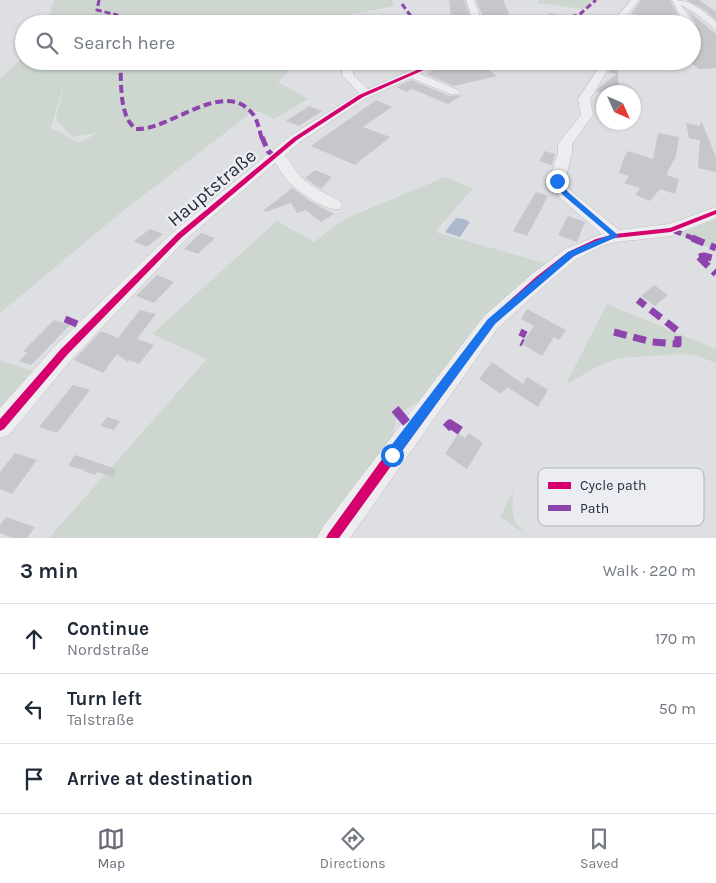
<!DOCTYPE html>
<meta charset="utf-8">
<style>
body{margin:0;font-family:Karla,sans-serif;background:#f6f6f7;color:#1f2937}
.compass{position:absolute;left:596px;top:85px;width:45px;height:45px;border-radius:50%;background:#fff;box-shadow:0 1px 4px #0004;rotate:135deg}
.stop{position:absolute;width:15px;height:15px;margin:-11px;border:4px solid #1a73e8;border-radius:50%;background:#fff}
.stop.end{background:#1a73e8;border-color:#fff;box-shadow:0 1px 5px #0008}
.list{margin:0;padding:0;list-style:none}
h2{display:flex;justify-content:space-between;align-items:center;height:65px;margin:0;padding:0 20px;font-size:21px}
h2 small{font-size:16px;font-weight:400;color:#747a83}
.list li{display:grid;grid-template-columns:32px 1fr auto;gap:15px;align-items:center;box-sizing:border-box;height:70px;padding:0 20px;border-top:1px solid #e0e1e3}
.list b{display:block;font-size:19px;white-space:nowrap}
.list p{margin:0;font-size:16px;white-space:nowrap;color:#747a83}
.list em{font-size:16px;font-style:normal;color:#747a83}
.icon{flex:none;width:28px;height:28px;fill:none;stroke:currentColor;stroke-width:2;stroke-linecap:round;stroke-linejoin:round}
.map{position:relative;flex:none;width:716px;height:538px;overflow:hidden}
.search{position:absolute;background:#fff;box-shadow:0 1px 4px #0004;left:15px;right:15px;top:15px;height:55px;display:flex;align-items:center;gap:12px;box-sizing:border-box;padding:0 18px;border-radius:28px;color:#747a83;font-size:19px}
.sheet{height:275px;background:#fff}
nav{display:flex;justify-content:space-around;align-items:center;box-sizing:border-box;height:70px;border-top:1px solid #e0e1e3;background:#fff;font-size:14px;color:#747a83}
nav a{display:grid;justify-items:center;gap:2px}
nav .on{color:#676a75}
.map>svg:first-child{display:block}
.built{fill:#ccced6}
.green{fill:#cdd6cf;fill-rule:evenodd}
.water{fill:#aeb8cd}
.building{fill:#c6c7cb}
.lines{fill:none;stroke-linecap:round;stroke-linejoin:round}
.minor-casing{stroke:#bcbdc1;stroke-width:1}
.minor{fill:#ededf0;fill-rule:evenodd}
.quiet-far4{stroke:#8e44ad;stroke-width:3;stroke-dasharray:6 3;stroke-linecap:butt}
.quiet-far3{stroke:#8e44ad;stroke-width:4;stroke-dasharray:8 4;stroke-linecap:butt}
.quiet-far2{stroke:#8e44ad;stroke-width:5;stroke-dasharray:10 5;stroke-linecap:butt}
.quiet-far1{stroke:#8e44ad;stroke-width:7;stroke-dasharray:13 7;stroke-linecap:butt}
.quiet{stroke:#8e44ad;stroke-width:9;stroke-dasharray:18 9;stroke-linecap:butt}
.cycleway-casing{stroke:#ebedf3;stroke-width:3}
.cycleway{fill:#d6006c;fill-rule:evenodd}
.route{fill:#1a73e8}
.labels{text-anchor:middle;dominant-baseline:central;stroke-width:5;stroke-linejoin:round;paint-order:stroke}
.street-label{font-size:19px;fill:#272b3a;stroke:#ebedf3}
.key{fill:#ebedf3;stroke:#b0b3bc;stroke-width:1}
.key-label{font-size:14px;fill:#272b3a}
</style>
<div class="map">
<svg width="716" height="538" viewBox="0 0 716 538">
<rect width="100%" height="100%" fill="#dedfe3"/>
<!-- built -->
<path class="built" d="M410,16L437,21L441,24H374Z"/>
<!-- green -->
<path class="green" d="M54,0H392L394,6L343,16L346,20L321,24H47Z
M539,0H594L584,9L537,3Z
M24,56V61H298L278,82L308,99L274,119L255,110L124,210L0,313V79ZM65,78L56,119L72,137L97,133L79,143L51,128Z
M445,177L473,188L435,232L548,264L432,392L405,410L396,420L392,441L322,538H49L207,359L152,334L277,221L314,242L345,219Z
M716,219V250L678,234L712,221Z
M607,304L716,349V363L695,355L680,354L618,358L597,367L566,384Z
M0,361L34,371L0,410Z
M513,491C512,517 510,521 531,538L500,517Z"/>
<!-- water -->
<path class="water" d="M456,218L464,219L470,222L460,237L445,232Z"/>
<!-- building -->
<path class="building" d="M449,0H464L471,20L451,18Z
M476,0H503L512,20H484Z
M641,0H670L682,24H638L641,15L631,14Z
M686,0H699L716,12V20L702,8Z
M687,10L716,34V68L699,69L692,64V28L696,24Z
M550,13L577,19L576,24H537Z
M455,61H475L497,76L454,86L425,74Z
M615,61H617L619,89L614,92H596L599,87L617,74L608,73Z
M411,80L449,96L463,95L448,104L412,89L407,92L396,87Z
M376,100L392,107L363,127L390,137L355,165L311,146Z
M309,106L322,111L299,126L286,121Z
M701,120L716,157V172L698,168L700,140L689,138L686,123L700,126Z
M658,133L679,137L676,156L666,175L679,179L675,194L660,189L650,201L635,195L640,188L624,183L629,176L619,173L623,160L628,151L653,159Z
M545,151L555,154L552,165L539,161Z
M315,170L332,177L321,189L305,178Z
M292,188L310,201L334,214L321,222L306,210L297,213L291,203L265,212L264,210Z
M536,192L548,196L527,236L513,231Z
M568,216L585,222L577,242L558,235Z
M150,229L163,234L147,247L134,241Z
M201,233L215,238L198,254L184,249Z
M157,275L174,282L154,303L136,296Z
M654,285L668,295L655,306L641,296Z
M527,309L566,330L559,340L554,337L542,356L522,344L534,326L521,319Z
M140,310L156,314L137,339L154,345L139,364L129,360L128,362L117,354L103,373L74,360L101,331L118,338Z
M54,320L70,325L31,365L19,361L27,353L23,351Z
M492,362L523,384L527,377L548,390L538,407L507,387L501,394L479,379Z
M73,385L90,390L57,433L39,427Z
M107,417L120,421L114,430L100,426Z
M469,433L483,443L467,469L445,454L458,434L465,438Z
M15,453L37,460L12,494L0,489V472Z
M75,455L116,469L114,477L97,472L95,475L84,471L85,470L68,466Z
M6,517L35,527L27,538H14L0,533V525Z"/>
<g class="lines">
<defs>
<path id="minor" d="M466,0H474L483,24H474Z
M631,0H639L620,24H611Z
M672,0C692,0 701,9 716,22V30L694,12L681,5L694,24L692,26V24H684Z
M340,61H350L354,76L368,89L432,61H447L420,74L458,90L460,92L458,94H450L411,78L365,99L300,142L284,156C292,160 294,171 301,177C313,188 327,194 340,201L342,205L340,209C326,212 295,190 286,179C282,174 279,168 275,163L185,240L72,359L9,435L0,438V408L56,345L173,232L290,136L359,93L343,76Z
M603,61H613L590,99L593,115L572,144V152L565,181L571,191L619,230L669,224L716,207V218L671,236L616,242L604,245L577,259L546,284L498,328L350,538H317L322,528L484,316L532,274L565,249L602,234L559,197L549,181L558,152V144L581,115L578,99Z"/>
</defs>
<!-- minor casing -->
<use href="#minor" class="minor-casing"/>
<!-- minor -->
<use href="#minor" class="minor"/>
<!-- quiet-far4 -->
<path class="quiet-far4" d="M99,0L97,10L117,15L125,24
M402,4L410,15L417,17
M571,17L580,14L596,0
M503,22L505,24"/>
<!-- quiet-far3 -->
<path class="quiet-far3" d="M120,61C122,81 118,116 136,129C169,131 223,78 252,113C258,120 259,130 262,139"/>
<!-- quiet-far2 -->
<path class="quiet-far2" d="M262,137L268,151L275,157
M672,230L695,239"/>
<!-- quiet-far1 -->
<path class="quiet-far1" d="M692,238L716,248
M699,257L716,274
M699,257L704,256L716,259
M65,319L87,328
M520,332L526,335
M614,332L652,342L678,344V331L638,300
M521,342L523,343"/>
<!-- quiet -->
<path class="quiet" d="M395,409L411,428
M446,428L450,424L467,435"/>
<defs>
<path id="cycleway" d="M438,61H444L363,97L297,140L181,238L67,355L4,429L0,431V419L61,349L177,234L293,138L359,95Z
M716,210V214L671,232L615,238L600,243L574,256L542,281L494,324L339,538H326L328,534L393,444L488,320L536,277L568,252L596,239L615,234L670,228Z"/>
</defs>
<!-- cycleway casing -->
<use href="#cycleway" class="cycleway-casing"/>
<!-- cycleway -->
<use href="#cycleway" class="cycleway"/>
</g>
<!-- route -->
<path class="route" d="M554,180H559L568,192L619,236L574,256L495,324L396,459L392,461L387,459L386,455L387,451L488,319L568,252L610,235L563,195L553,181Z"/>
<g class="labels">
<!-- street labels -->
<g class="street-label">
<text transform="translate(212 188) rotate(-40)">Hauptstraße</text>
</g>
</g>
<!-- legend -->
<rect x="538" y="468" width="166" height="58" rx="8" class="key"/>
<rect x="548" y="482" width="23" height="7" fill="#d6006c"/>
<rect x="548" y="505" width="23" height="6" fill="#8e44ad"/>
<g class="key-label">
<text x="580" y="490">Cycle path</text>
<text x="580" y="513">Path</text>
</g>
</svg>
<svg class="compass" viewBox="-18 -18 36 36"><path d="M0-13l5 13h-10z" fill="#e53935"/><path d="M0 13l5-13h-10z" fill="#747a83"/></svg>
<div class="stop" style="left:392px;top:455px"></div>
<div class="stop end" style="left:557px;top:181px"></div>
<div class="search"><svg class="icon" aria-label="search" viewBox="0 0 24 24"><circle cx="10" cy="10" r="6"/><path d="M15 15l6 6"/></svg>Search here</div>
</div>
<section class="sheet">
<h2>3 min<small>Walk · 220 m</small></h2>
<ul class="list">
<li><svg class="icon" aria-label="ahead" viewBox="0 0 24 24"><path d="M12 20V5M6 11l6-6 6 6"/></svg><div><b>Continue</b><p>Nordstraße</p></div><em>170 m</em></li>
<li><svg class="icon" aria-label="left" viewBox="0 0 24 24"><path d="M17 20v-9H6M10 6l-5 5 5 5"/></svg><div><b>Turn left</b><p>Talstraße</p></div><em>50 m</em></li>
<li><svg class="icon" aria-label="arrive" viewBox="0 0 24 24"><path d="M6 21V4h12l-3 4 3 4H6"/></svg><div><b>Arrive at destination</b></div></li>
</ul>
</section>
<nav>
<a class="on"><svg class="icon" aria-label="map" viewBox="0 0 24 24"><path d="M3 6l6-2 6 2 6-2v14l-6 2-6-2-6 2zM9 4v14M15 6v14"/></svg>Map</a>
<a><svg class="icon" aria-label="directions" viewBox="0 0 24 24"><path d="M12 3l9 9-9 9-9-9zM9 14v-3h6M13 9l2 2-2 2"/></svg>Directions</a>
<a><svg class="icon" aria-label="saved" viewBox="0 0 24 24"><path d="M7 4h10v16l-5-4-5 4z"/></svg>Saved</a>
</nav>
